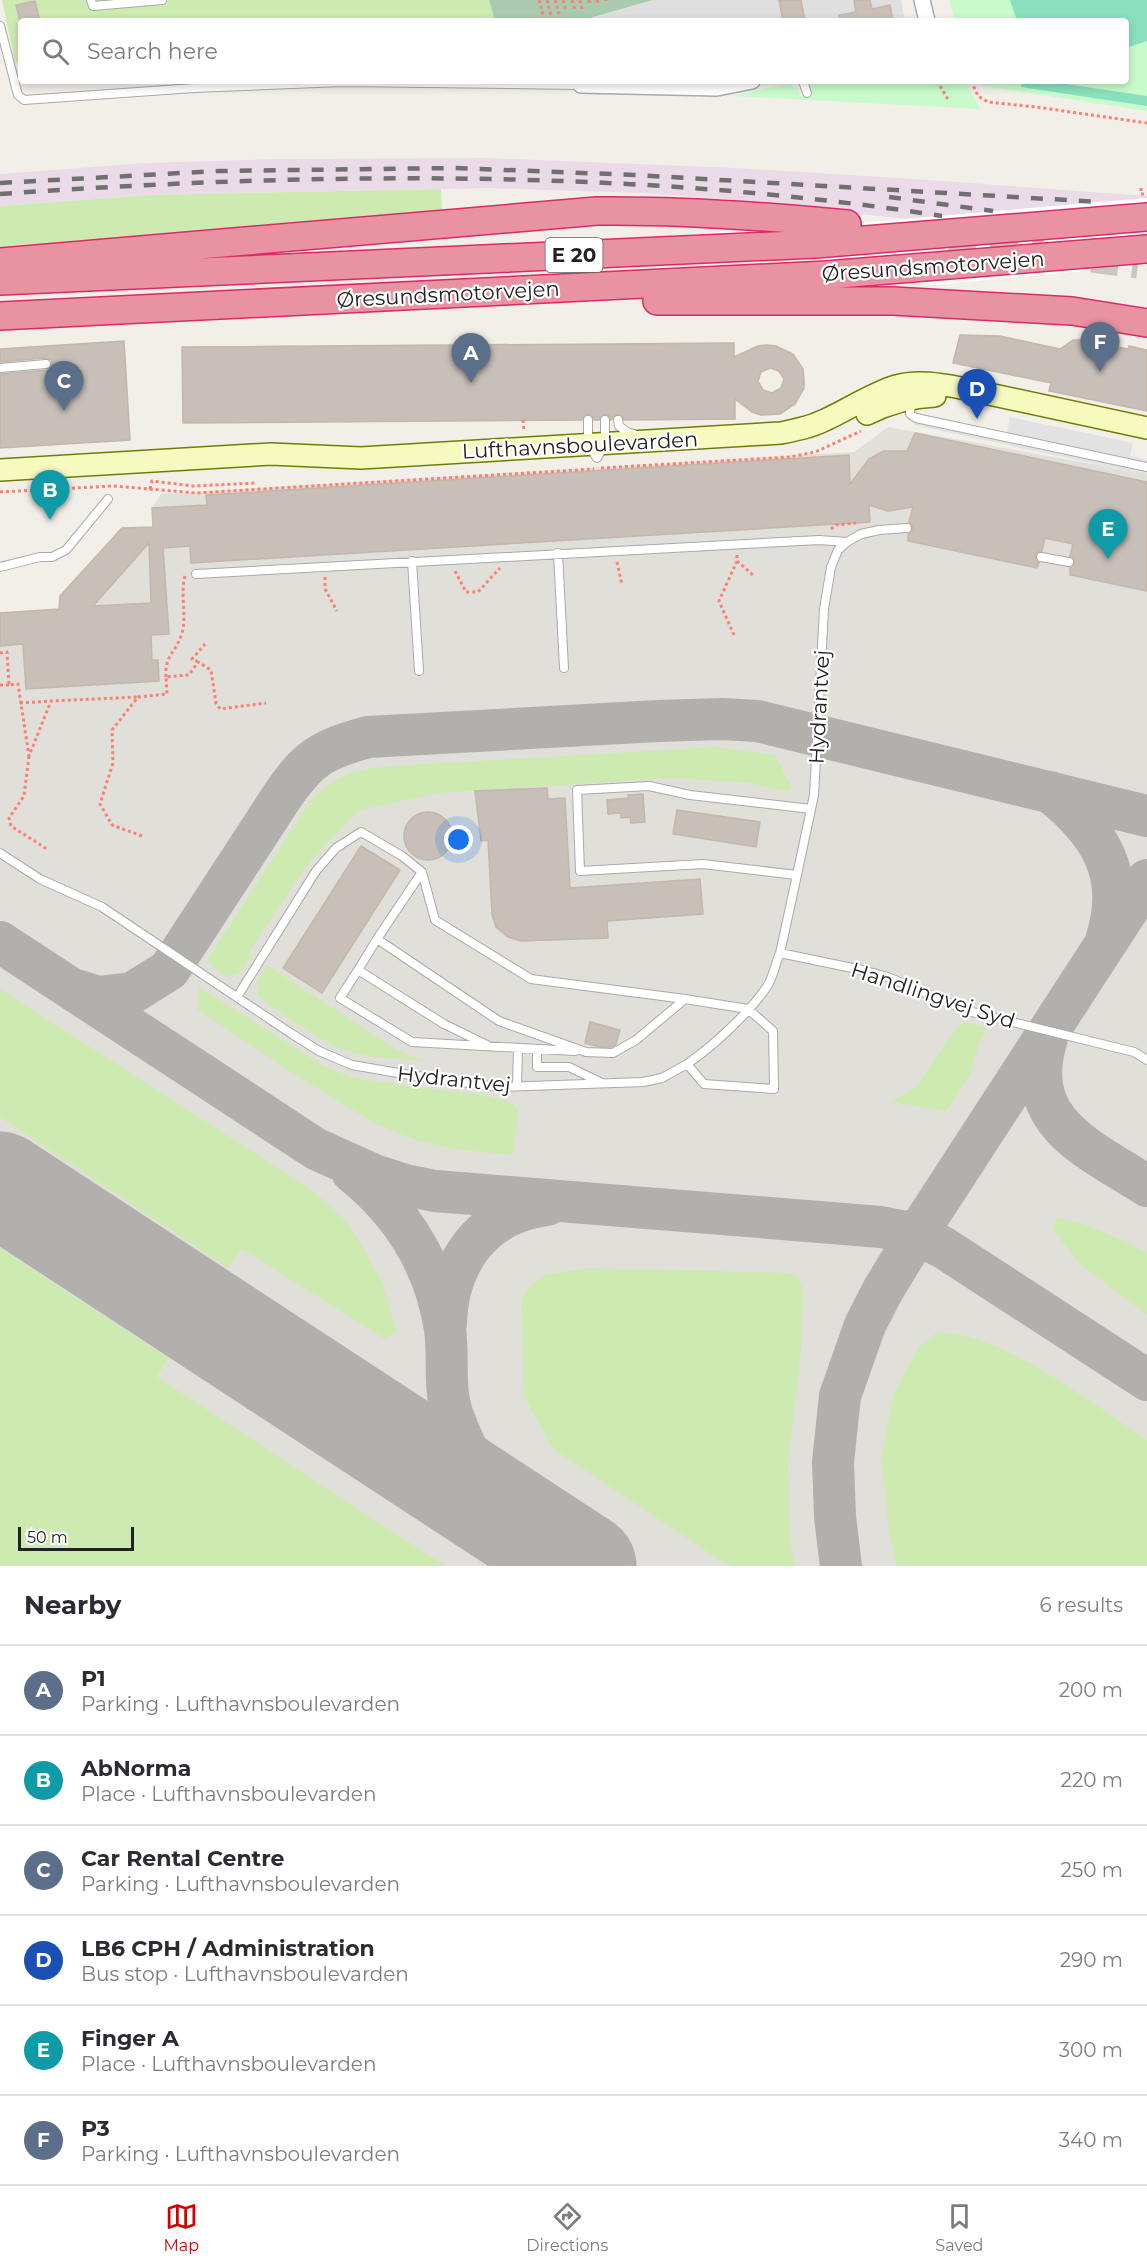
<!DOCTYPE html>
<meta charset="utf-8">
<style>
body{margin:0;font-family:Montserrat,sans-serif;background:#f2f2f3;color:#2b2b33}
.scale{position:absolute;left:18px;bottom:15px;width:116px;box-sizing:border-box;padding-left:6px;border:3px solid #222;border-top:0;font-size:16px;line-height:21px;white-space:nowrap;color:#222;-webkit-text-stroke:4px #fff;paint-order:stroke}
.you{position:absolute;left:459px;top:840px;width:21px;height:21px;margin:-15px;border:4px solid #fff;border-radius:50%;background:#1a73e8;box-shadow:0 0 0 9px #1a73e833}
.badge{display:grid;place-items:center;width:39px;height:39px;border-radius:50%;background:#d40000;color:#fff;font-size:20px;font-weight:700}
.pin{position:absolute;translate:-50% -50px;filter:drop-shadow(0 2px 3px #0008)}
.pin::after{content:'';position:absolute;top:32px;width:21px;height:18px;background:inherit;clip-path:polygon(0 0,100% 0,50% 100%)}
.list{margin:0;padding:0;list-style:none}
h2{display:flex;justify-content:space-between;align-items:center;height:78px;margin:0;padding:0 24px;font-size:26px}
h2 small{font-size:20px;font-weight:400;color:#7c7c81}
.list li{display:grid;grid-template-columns:39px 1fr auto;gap:18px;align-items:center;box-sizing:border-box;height:90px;padding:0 24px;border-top:2px solid #e1e1e2}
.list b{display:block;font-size:22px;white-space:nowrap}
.list p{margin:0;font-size:20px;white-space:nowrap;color:#7c7c81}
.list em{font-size:20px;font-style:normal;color:#7c7c81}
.icon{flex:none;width:33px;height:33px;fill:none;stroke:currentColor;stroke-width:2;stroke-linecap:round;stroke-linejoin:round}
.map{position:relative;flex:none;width:1147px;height:1566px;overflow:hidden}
.search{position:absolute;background:#fff;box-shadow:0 3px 9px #0003;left:18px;right:18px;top:18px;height:66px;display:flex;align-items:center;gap:15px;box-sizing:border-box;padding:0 21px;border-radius:6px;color:#7c7c81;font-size:22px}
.sheet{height:618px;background:#fff}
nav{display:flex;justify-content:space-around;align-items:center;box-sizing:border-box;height:84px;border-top:2px solid #e1e1e2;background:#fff;font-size:16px;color:#7c7c81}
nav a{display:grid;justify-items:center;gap:3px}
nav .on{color:#d40000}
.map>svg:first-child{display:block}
.residential{fill:#e0dfdf}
.industrial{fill:#ebdbe8}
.airport{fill:#e1dfda}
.grass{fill:#cdebb0}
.cemetery{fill:#aacbaf}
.park{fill:#c8facc}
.pitch{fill:#88e0be}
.parking{fill:#e2e2e2}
.pier{fill:#fff}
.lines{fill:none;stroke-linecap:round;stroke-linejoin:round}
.taxiway{stroke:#b1b0ac;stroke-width:42}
.runway{stroke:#b1b0ac;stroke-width:105}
.building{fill:#c7bfb8;stroke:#c4b6ab;stroke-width:1.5;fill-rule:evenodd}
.highway-tunnel{stroke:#c8c6c1;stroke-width:27;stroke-dasharray:27 14;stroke-linecap:butt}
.lane-casing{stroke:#a9a9a9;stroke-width:10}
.street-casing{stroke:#a9a9a9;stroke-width:18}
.secondary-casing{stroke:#707d05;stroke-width:24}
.highway-casing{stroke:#dc2a67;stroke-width:30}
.path{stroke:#fa8072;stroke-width:3;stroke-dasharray:3 3;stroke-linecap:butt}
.lane{stroke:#fff;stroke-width:8}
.street{stroke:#fff;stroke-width:15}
.secondary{stroke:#f7fabf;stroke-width:21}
.highway{stroke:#e892a2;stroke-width:27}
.rail{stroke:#707070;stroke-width:4.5;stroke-dasharray:12 12;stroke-linecap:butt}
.labels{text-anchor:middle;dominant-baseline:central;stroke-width:4.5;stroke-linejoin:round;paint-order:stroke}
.shield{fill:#fff;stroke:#646464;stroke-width:1.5}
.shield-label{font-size:20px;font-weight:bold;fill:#222}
.street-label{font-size:21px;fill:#222;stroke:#fff}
</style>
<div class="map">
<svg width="1147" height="1566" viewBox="0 0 1147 1566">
<rect width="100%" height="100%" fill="#f2efe9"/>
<!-- residential -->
<path class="residential" d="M653,0H901L905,21H583Z"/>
<!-- industrial -->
<path class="industrial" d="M488,158L736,168L929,180L1147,196V198L906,219L737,200L642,193L488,188L149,195L0,206V174L146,163L284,159Z"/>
<!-- airport -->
<path class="airport" d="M888,427L1147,474V1566H0V613L70,609L58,601L60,596L122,528L153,527L152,508L161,494L854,452Z"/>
<!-- grass -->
<path class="grass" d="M2,0H489L495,21H21V65L15,62Z
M441,189L442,210L0,250V206L149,195Z
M717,747L775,755L792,788L788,792L749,783L672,778L439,793L359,810L308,864L249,952L253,956L239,973L226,977L208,963L210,955L310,801C339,773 353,770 392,766Z
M267,965L397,1050L424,1061C401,1059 378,1059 355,1053C327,1047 282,1015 259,997L257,982Z
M199,987L324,1066L351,1077L393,1084L484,1095L507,1101L517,1107L518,1119L513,1155L454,1149L416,1140L374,1123L291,1072L198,1010Z
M0,989L315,1192L350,1226L382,1281L397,1332L385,1339L242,1249L228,1268L0,1117Z
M964,1021L987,1028L979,1043L970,1075L946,1111L891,1102L917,1086L949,1038Z
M1057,1217C1089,1224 1118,1237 1147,1253V1315L1080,1264L1052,1229Z
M0,1248L168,1358L157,1377L445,1566H0Z
M588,1268L795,1273L803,1290L801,1352L788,1462L790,1543L795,1566H729L552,1448L524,1396L521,1299L532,1284L545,1275Z
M938,1332C948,1333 960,1334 970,1337C1030,1355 1094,1405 1147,1440V1566H897L889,1531L881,1458L894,1393L918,1348Z"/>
<!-- cemetery -->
<path class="cemetery" d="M489,0H653L580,21H495Z"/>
<!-- park -->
<path class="park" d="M949,0H1147V111L983,86L981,81H1126V21H955Z
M814,81H965L980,109L731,96L789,84L798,89L800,96L812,93L811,86Z"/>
<!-- pitch -->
<path class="pitch" d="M1010,0H1147V41L1126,48V21H1017Z
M1021,81H1045L1147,96V106L1021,87Z"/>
<!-- parking -->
<path class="parking" d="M917,414L1007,433L1010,417L1133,443L1130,456L1147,460V475L914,425Z"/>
<!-- pier -->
<path class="pier" d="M1147,198V265L933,285L666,236L813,227Z"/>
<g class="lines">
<!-- taxiway -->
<path class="taxiway" d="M1050,792C1098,830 1127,873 1107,937
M0,942L316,1149L374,1175L405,1185L435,1191L881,1227L917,1234L944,1248L1147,1380
M76,990L99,997L132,993L169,970L281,798C308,758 321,750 368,737L658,721L722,719L757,721L1147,816
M1047,1038C1021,1123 1087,1147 1147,1186
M352,1172C403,1213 435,1264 445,1329C449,1357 443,1389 453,1416C464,1446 478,1475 500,1499C513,1513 529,1525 543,1539
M446,1323C448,1261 483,1213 547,1205
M841,1566L835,1517L833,1462L840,1396L865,1325L883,1290L917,1234L1147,880"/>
<!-- runway -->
<path class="runway" d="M0,1184L584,1566"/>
</g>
<!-- building -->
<path class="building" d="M779,0H801L805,21H783Z
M854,0H870L872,9L890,5L893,21H840L839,15L856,12Z
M35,1L39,18L20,21L16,5Z
M960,335L1000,336L1060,349L1073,340H1083L1128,349L1129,346L1147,350V411L1049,391L1051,383L953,363Z
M124,341L130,440L0,448V374L47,370L52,364L51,360L45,358L0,362V349Z
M734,343V357L758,346L767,345L776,346L793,354L803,369L804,379V388L795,404L780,414L761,415L752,412L735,399V419L624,420L622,416L618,414L611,420L608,415L604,414L599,420H594L591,415L587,414L582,420L183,423L182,347ZM770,368L779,371L784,379L781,388L772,393L763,390L758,381L761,372Z
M915,433L1147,482V591L1070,575V568L1075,562L1070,556L1073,544L1045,538L1042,551L1038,552L1035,555L1036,560L1039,563L1037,568L908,541V534L913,528L909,522L913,507L888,511L869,505L870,522L191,563L190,546L163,548L169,634L151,635L152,660H158L159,681L26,689L23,644L0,646V613L59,609L60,596L122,528L153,527L152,508L207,505L206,495L849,455L850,484L869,459L876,455L884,451H907ZM149,543L151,603L93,606Z
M547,788L548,799L565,798L570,888L700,879L703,914L607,921L608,938L521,941L508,937L496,927L492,914L488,840L481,841L475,791Z
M643,794L645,822L631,823L630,817L621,818V813L608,814L607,800L629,798L628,795Z
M677,810L760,822L756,847L673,834Z
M404 836a24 24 0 1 1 48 0a24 24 0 1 1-48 0Z
M361,846L400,870L322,993L283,968Z
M590,1022L620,1030L616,1044L612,1047H600L585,1043Z"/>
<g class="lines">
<!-- highway-tunnel -->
<path class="highway-tunnel" d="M950,238L1042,252
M1092,259L1138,265"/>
<defs>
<path id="lane" d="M91,0L93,6L162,0
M0,26L18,95L24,100L194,88L343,82L581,85
M803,81L807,93
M0,368L46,364
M911,401L910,414L916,418L1147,467
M588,420V445L597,458L605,444V420
M618,420L619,426L627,432L634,434
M558,553L564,668
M1041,557L1069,562
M412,561L419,671
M0,567L40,557H52L66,550L108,499
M196,574L819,540L847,542L861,534L879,530L907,528
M0,853L40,879L102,907L292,1034L319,1051L352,1065L410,1075L498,1087L643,1082L662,1078L687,1064
M422,872L377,939L499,1021L586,1052L613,1053L636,1040L685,999
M797,875L814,795L824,609L831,567L838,550L847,542
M377,939L358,970L444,1024L487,1045
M780,953L797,875L703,864L580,871L577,790L649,786L690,795L811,809
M358,970L340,998L412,1042L575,1051
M237,997L316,871L336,848L361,832L402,856L422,872L435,920L531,979L685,999L748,1009L773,1031L774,1089L704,1084L687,1064C712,1047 749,1013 766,988C773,979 775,964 780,953L862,970L888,977L968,1011L1134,1052L1147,1060
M537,1049V1067H569L600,1082
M517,1086L518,1048"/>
<path id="street" d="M922,0L927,21
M581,85L717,88L752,81"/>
<path id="secondary" d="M867,414C889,403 911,397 935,396
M0,470L271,454L361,458L781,433C796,430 811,427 825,420C849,409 871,394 896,386C917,380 940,384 961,388L1147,428"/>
<path id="highway" d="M0,262L597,211C681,210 764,216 847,224
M0,281L816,244L1147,217
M657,301H893L1072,311L1147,323
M0,316L826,275L1147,249"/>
</defs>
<!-- lane casing -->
<use href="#lane" class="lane-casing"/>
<!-- street casing -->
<use href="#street" class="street-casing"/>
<!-- secondary casing -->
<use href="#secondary" class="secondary-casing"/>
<!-- highway casing -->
<use href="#highway" class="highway-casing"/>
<!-- path -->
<path class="path" d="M539,0L544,18
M547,0L551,16
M555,0L559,14
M563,0L566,11
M572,0L575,10
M580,0L582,9
M589,0L590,6
M597,0L598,3
M606,0V1
M937,81L949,101
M971,81L978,96L988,102L1036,107L1147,123
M1141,188V194H1147
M523,420L524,431
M601,468L790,457L815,452L861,431
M150,489L152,481L193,486L257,483
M0,492L113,486L196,493L594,469
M831,529L836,525L856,523
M737,561L754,576
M617,562L622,585
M455,571L466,592H478L500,568
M325,577V589L337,611
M734,635L719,601L737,561V555
M0,653L7,652L9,685L18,684L29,756L51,701L138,697
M198,662L192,659L205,644
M166,677C164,656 177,651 182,633C187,617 180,594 185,576
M0,685H9
M20,703L51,701
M29,756L24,796L9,818L11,826L47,849
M142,836L112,825L100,804L113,763L112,730L138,697L167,694L166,677L189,675L198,662L211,670L216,703L220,709L266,703"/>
<!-- lane -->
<use href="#lane" class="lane"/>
<!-- street -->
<use href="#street" class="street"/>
<!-- secondary -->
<use href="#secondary" class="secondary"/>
<!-- highway -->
<use href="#highway" class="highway"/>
<!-- rail -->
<path class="rail" d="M0,183L218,171L455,168L635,175L1101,202
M0,194C312,172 632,168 942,216
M889,197L993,211"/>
</g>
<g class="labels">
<!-- shield labels -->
<rect class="shield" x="545.5" y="238" width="57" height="34" rx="4.5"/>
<g class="shield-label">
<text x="574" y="255">E 20</text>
</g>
<!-- street labels -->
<g class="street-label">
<text transform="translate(933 266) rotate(-4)">Øresundsmotorvejen</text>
<text transform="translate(448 294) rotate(-3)">Øresundsmotorvejen</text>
<text transform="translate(580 445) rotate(-3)">Lufthavnsboulevarden</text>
<text transform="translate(819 707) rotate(-87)">Hydrantvej</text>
<text transform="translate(933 995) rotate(18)">Handlingvej Syd</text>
<text transform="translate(454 1079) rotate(6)">Hydrantvej</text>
</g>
</g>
</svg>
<div class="scale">50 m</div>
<div class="you"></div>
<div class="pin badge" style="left:471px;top:383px;background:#5c6f8a">A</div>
<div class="pin badge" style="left:50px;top:520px;background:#0f9aa8">B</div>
<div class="pin badge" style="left:64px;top:411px;background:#5c6f8a">C</div>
<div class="pin badge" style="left:977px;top:419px;background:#1a4fb4">D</div>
<div class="pin badge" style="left:1108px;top:559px;background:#0f9aa8">E</div>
<div class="pin badge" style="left:1100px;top:372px;background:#5c6f8a">F</div>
<div class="search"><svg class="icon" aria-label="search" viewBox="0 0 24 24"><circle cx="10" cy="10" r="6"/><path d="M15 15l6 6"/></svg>Search here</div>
</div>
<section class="sheet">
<h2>Nearby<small>6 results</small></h2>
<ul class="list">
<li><span class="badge" style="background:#5c6f8a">A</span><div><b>P1</b><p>Parking · Lufthavnsboulevarden</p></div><em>200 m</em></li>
<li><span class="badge" style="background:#0f9aa8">B</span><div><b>AbNorma</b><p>Place · Lufthavnsboulevarden</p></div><em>220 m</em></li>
<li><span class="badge" style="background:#5c6f8a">C</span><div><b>Car Rental Centre</b><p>Parking · Lufthavnsboulevarden</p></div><em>250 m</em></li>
<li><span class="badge" style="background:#1a4fb4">D</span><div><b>LB6 CPH / Administration</b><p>Bus stop · Lufthavnsboulevarden</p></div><em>290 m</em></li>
<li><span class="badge" style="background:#0f9aa8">E</span><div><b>Finger A</b><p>Place · Lufthavnsboulevarden</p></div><em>300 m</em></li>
<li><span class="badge" style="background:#5c6f8a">F</span><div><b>P3</b><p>Parking · Lufthavnsboulevarden</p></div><em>340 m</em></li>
</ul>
</section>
<nav>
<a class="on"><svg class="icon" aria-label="map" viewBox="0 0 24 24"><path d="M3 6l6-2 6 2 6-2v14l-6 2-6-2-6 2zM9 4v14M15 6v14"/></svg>Map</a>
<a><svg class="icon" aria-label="directions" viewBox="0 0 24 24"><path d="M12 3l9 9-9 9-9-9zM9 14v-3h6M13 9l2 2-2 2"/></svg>Directions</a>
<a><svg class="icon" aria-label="saved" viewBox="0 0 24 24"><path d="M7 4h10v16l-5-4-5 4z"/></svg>Saved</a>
</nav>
